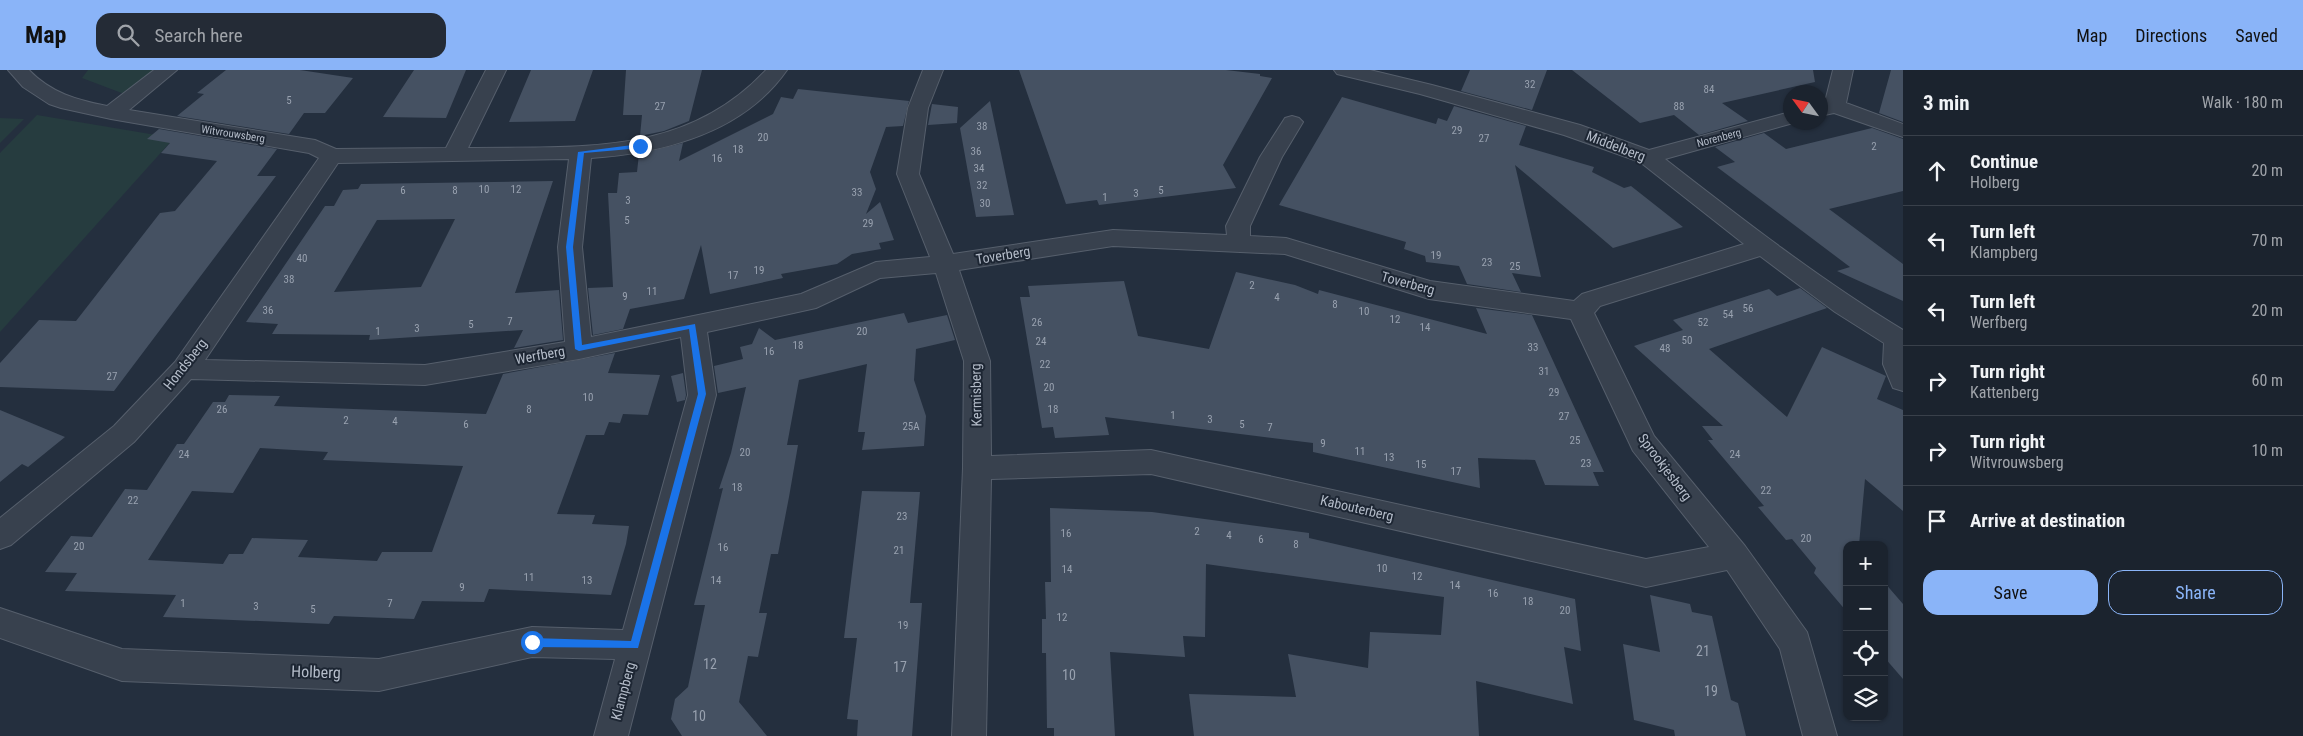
<!DOCTYPE html>
<meta charset="utf-8">
<style>
body{margin:0;font-family:"Roboto Condensed",sans-serif;background:#242b36;color:#f1f3f6}
.controls{position:absolute;right:15px;bottom:15px;display:grid;overflow:hidden;border-radius:10px;box-shadow:0 1px 4px #0004}
.controls button{width:45px;height:45px;display:grid;place-items:center;padding:0;border:0;border-bottom:1px solid #39404a;background:#1b232e;color:#f1f3f6;font:25px sans-serif}
.compass{position:absolute;left:1783px;top:15px;width:45px;height:45px;border-radius:50%;background:#1b232e;box-shadow:0 1px 4px #0004;rotate:303deg}
.stop{position:absolute;width:15px;height:15px;margin:-11px;border:4px solid #1a73e8;border-radius:50%;background:#fff}
.stop.end{background:#1a73e8;border-color:#fff;box-shadow:0 1px 5px #0008}
.list{margin:0;padding:0;list-style:none}
h2{display:flex;justify-content:space-between;align-items:center;height:65px;margin:0;padding:0 20px;font-size:21px}
h2 small{font-size:16px;font-weight:400;color:#a0a4aa}
.list li{display:grid;grid-template-columns:32px 1fr auto;gap:15px;align-items:center;box-sizing:border-box;height:70px;padding:0 20px;border-top:1px solid #39404a}
.list b{display:block;font-size:19px;white-space:nowrap}
.list p{margin:0;font-size:16px;white-space:nowrap;color:#a0a4aa}
.list em{font-size:16px;font-style:normal;color:#a0a4aa}
.actions{display:flex;gap:10px;padding:15px 20px}
.actions a{flex:1;padding:11px 0;border:1px solid #8ab4f8;border-radius:15px;text-align:center;font-size:18px;color:#8ab4f8}
.actions .main{background:#8ab4f8;color:#111}
.icon{flex:none;width:28px;height:28px;fill:none;stroke:currentColor;stroke-width:2;stroke-linecap:round;stroke-linejoin:round}
.map{position:relative;flex:none;width:1903px;height:666px;overflow:hidden}
header{display:flex;align-items:center;gap:30px;box-sizing:border-box;height:70px;padding:0 25px;background:#8ab4f8;color:#111}
header strong{font-size:24px}
nav{display:flex;gap:28px;margin-inline-start:auto;font-size:18px}
.search{width:350px;height:45px;background:#242b36;display:flex;align-items:center;gap:12px;box-sizing:border-box;padding:0 18px;border-radius:15px;color:#a0a4aa;font-size:19px}
main{display:flex}
aside{flex:1;background:#1b232e}
.map>svg:first-child{display:block}
.green{fill:#263c3f}
.building{fill:#455162;fill-rule:evenodd}
.lines{fill:none;stroke-linecap:round;stroke-linejoin:round}
.minor-casing{stroke:#565f6c;stroke-width:2}
.minor{fill:#38414e;fill-rule:evenodd}
.route{fill:#1a73e8}
.labels{text-anchor:middle;dominant-baseline:central;stroke-width:4;stroke-linejoin:round;paint-order:stroke}
.number-label{font-size:11px;fill:#98a1af}
.far-street-label{font-size:11px;fill:#b4bcc9;stroke:#1d2633}
.street-label{font-size:14px;fill:#b4bcc9;stroke:#1d2633}
.near-number-label{font-size:14px;fill:#98a1af}
.near-street-label{font-size:16px;fill:#b4bcc9;stroke:#1d2633}
</style>
<header>
<strong>Map</strong>
<div class="search"><svg class="icon" aria-label="search" viewBox="0 0 24 24"><circle cx="10" cy="10" r="6"/><path d="M15 15l6 6"/></svg>Search here</div>
<nav><a>Map</a><a>Directions</a><a>Saved</a></nav>
</header>
<main>
<div class="map">
<svg width="1903" height="666" viewBox="0 0 1903 666">
<rect width="100%" height="100%" fill="#242f3e"/>
<!-- green -->
<path class="green" d="M88,0H159L127,25L82,8Z
M37,45L174,68L0,262V83Z
M0,48L24,49L0,73Z"/>
<!-- building -->
<path class="building" d="M226,0H300L353,8L325,43H304L289,64L177,46L204,24L197,23Z
M414,0H466L446,48L383,47Z
M531,0H593L575,51L509,52Z
M626,0H702L689,51L664,61L640,66L642,45H623Z
M1019,0H1226L1260,4V6L1272,8L1223,95L1236,118L1099,135L1097,130L1066,134Z
M1470,0H1547L1532,40L1461,21Z
M1572,0H1813L1815,12L1722,33L1748,51L1699,65L1674,45L1640,53Z
M1891,0H1903V52L1879,43Z
M798,19L909,31L903,56L886,57L870,102L876,119L866,144L880,132L894,170L879,173L881,179L852,184L837,194L781,204L783,208L710,224L701,175L684,229L630,239L623,259L593,265L588,218L613,217L608,123H617L619,103L637,102L639,84L683,73L679,91L773,44L781,27L793,29Z
M1342,27L1436,54L1438,48L1447,51L1454,36L1526,56L1519,75L1594,97L1592,102L1624,118L1631,116L1683,157L1613,178L1515,95L1541,207L1512,203L1521,222L1467,214L1459,196L1426,192L1425,186L1404,179L1406,172L1279,135Z
M990,31L1014,145L976,147L960,58Z
M932,34L958,37L957,53L928,55Z
M1872,58L1903,69V121L1829,139L1903,194V231L1837,201L1850,197L1717,97L1735,92L1715,77L1764,63L1786,79Z
M159,59L277,79L257,106H276L114,321L0,317V293L39,250L76,251L160,143L175,141L217,91L161,83L170,73L147,69Z
M553,111L515,223L559,220L563,270L514,278L523,260L369,270L370,265L272,264L278,254L246,252L325,136H334L343,120L358,119L361,114ZM455,149L421,217L334,222L377,150Z
M1236,202L1295,215L1318,224L1319,220L1487,264L1476,238L1532,245L1604,402H1593L1599,416L1545,415L1535,390L1478,388L1480,418L1313,382V373L1105,347L1109,365L1055,368L1053,357L1042,358L1020,227H1030L1028,216L1124,211L1138,266L1209,279Z
M1800,218L1827,238L1709,279L1787,347L1822,277L1886,306L1877,329L1903,340V441L1865,409L1859,475H1847V542L1814,503L1816,498L1792,469L1786,470L1758,437L1764,436L1708,370H1713L1702,356H1723L1634,276L1683,260L1673,250L1769,219L1777,226Z
M904,243L908,253L947,245L955,270L916,279L914,310L926,346L924,376L862,380L865,362H858L867,294L799,310L787,375H798L789,427L778,484H771L759,543H767L758,587L748,586L739,632L767,666H682L671,649L675,629L688,617L705,535H694L723,418L719,419L731,383L746,317L718,323L714,296L743,289L740,277L752,274L759,258L775,270Z
M615,283L608,303L660,305L648,345L623,344L620,353L609,352L604,365H586L557,444L595,445L592,454L629,456L626,474L611,525L489,519L484,532L422,531L414,549L334,546L329,554L163,547L176,525L65,521L77,503L45,502L71,466L92,467L125,419L147,420L177,374H184L213,332H225L229,325L280,326L274,336L486,344L503,304ZM260,378L328,382L323,390L463,396L432,482H382L377,491L298,487L308,470L252,468L243,484H229L223,494L148,490L192,421L233,423Z
M683,303L686,325L685,330L677,332L671,306Z
M0,340L65,367L28,397L22,394L0,412Z
M862,421L920,422L910,533H922L912,666H857L858,650L847,649L857,568H844Z
M1050,438L1152,442L1309,463V468L1575,529L1581,581L1564,577L1573,634L1476,611L1479,666H1194L1189,624L1296,627L1288,584L1368,598L1370,562L1441,565L1444,527L1206,494L1205,567L1183,566L1185,587L1110,582L1115,666H1054V658H1047L1046,583H1042V549H1046L1045,512H1051Z
M1884,512L1903,534V609L1884,587Z
M1650,525L1690,534L1692,542L1712,546L1731,630L1738,633L1746,666H1675L1674,660L1634,650L1623,574L1660,582Z"/>
<g class="lines">
<defs>
<path id="minor" d="M8,0H29C51,23 77,30 107,36L154,0H177L129,40L315,70L336,79L446,78L486,0H506L468,78C578,76 684,88 766,0H787C743,63 664,83 591,88L582,177L591,267L801,224L876,192L930,187L897,104L908,38L923,0H943L928,38L919,104L953,184L1113,160L1227,165L1226,156L1260,87L1285,48L1292,46L1299,48L1303,52L1282,87L1250,156V166L1286,168L1430,211L1574,231L1582,224L1744,174L1640,92L1564,65L1420,24L1337,4L1334,0H1370L1432,15L1580,55L1649,80L1790,42V52H1797L1665,89C1742,149 1819,209 1903,260V321L1893,318L1883,294L1884,273L1835,242L1760,186L1600,236L1594,243L1654,366L1745,476L1807,562L1837,666H1803L1780,579L1727,500L1646,517L1151,404L991,409L986,666H952L963,398L964,291L936,203L880,208L816,238L707,262L716,325L628,666H594L615,589L532,587L379,621L122,611L0,568V538L122,579L379,589L532,557L623,560L688,325L681,267L579,289L425,315L191,309L134,372L11,475L0,479V448L114,356L175,292L319,88L309,83L111,49L61,38L49,34L23,17ZM569,89L558,177L565,272L425,295L205,290L338,93ZM1113,176L1285,184L1429,229L1571,249L1633,381L1709,477L1646,489L1151,380L991,386L990,291L959,200Z
M1833,0H1853L1846,33L1903,54V67L1834,43L1820,46V33L1825,32Z"/>
</defs>
<!-- minor casing -->
<use href="#minor" class="minor-casing"/>
<!-- minor -->
<use href="#minor" class="minor"/>
</g>
<!-- route -->
<path class="route" d="M640,74L642,78L584,83L573,177L582,275L695,254L706,324L638,578L532,577L527,572L532,568L631,571L698,324L689,259L579,281L575,279L566,177L578,82Z"/>
<g class="labels">
<!-- number labels -->
<g class="number-label">
<text x="1530" y="14">32</text>
<text x="1709" y="19">84</text>
<text x="289" y="30">5</text>
<text x="660" y="36">27</text>
<text x="1679" y="36">88</text>
<text x="982" y="56">38</text>
<text x="1457" y="60">29</text>
<text x="763" y="67">20</text>
<text x="1484" y="68">27</text>
<text x="1874" y="76">2</text>
<text x="738" y="79">18</text>
<text x="976" y="81">36</text>
<text x="717" y="88">16</text>
<text x="979" y="98">34</text>
<text x="982" y="115">32</text>
<text x="484" y="119">10</text>
<text x="516" y="119">12</text>
<text x="403" y="120">6</text>
<text x="455" y="120">8</text>
<text x="1161" y="120">5</text>
<text x="857" y="122">33</text>
<text x="1136" y="123">3</text>
<text x="1105" y="127">1</text>
<text x="628" y="130">3</text>
<text x="985" y="133">30</text>
<text x="627" y="150">5</text>
<text x="868" y="153">29</text>
<text x="1436" y="185">19</text>
<text x="302" y="188">40</text>
<text x="1487" y="192">23</text>
<text x="1515" y="196">25</text>
<text x="759" y="200">19</text>
<text x="733" y="205">17</text>
<text x="289" y="209">38</text>
<text x="1252" y="215">2</text>
<text x="652" y="221">11</text>
<text x="625" y="226">9</text>
<text x="1277" y="227">4</text>
<text x="1335" y="234">8</text>
<text x="1748" y="238">56</text>
<text x="268" y="240">36</text>
<text x="1364" y="241">10</text>
<text x="1728" y="244">54</text>
<text x="1395" y="249">12</text>
<text x="510" y="251">7</text>
<text x="1037" y="252">26</text>
<text x="1703" y="252">52</text>
<text x="471" y="254">5</text>
<text x="1425" y="257">14</text>
<text x="417" y="258">3</text>
<text x="378" y="261">1</text>
<text x="862" y="261">20</text>
<text x="1687" y="270">50</text>
<text x="1041" y="271">24</text>
<text x="798" y="275">18</text>
<text x="1533" y="277">33</text>
<text x="1665" y="278">48</text>
<text x="769" y="281">16</text>
<text x="1045" y="294">22</text>
<text x="1544" y="301">31</text>
<text x="112" y="306">27</text>
<text x="1049" y="317">20</text>
<text x="1554" y="322">29</text>
<text x="588" y="327">10</text>
<text x="222" y="339">26</text>
<text x="529" y="339">8</text>
<text x="1053" y="339">18</text>
<text x="1173" y="345">1</text>
<text x="1564" y="346">27</text>
<text x="1210" y="349">3</text>
<text x="346" y="350">2</text>
<text x="395" y="351">4</text>
<text x="466" y="354">6</text>
<text x="1242" y="354">5</text>
<text x="911" y="356">25A</text>
<text x="1270" y="357">7</text>
<text x="1575" y="370">25</text>
<text x="1323" y="373">9</text>
<text x="1360" y="381">11</text>
<text x="745" y="382">20</text>
<text x="184" y="384">24</text>
<text x="1735" y="384">24</text>
<text x="1389" y="387">13</text>
<text x="1586" y="393">23</text>
<text x="1421" y="394">15</text>
<text x="1456" y="401">17</text>
<text x="737" y="417">18</text>
<text x="1766" y="420">22</text>
<text x="133" y="430">22</text>
<text x="902" y="446">23</text>
<text x="1197" y="461">2</text>
<text x="1066" y="463">16</text>
<text x="1229" y="465">4</text>
<text x="1806" y="468">20</text>
<text x="1261" y="469">6</text>
<text x="1296" y="474">8</text>
<text x="79" y="476">20</text>
<text x="723" y="477">16</text>
<text x="899" y="480">21</text>
<text x="1382" y="498">10</text>
<text x="1067" y="499">14</text>
<text x="1417" y="506">12</text>
<text x="529" y="507">11</text>
<text x="587" y="510">13</text>
<text x="716" y="510">14</text>
<text x="1455" y="515">14</text>
<text x="462" y="517">9</text>
<text x="1493" y="523">16</text>
<text x="1528" y="531">18</text>
<text x="183" y="533">1</text>
<text x="390" y="533">7</text>
<text x="256" y="536">3</text>
<text x="313" y="539">5</text>
<text x="1565" y="540">20</text>
<text x="1062" y="547">12</text>
<text x="903" y="555">19</text>
</g>
<!-- far-street labels -->
<g class="far-street-label">
<text transform="translate(233 64) rotate(9)">Witvrouwsberg</text>
<text transform="translate(1719 68) rotate(-15)">Norenberg</text>
</g>
<!-- street labels -->
<g class="street-label">
<text transform="translate(1616 76) rotate(21)">Middelberg</text>
<text transform="translate(1003 185) rotate(-9)">Toverberg</text>
<text transform="translate(1408 213) rotate(15)">Toverberg</text>
<text transform="translate(540 285) rotate(-10)">Werfberg</text>
<text transform="translate(185 294) rotate(-52)">Hondsberg</text>
<text transform="translate(976 325) rotate(-91)">Kermisberg</text>
<text transform="translate(1665 397) rotate(53)">Sprookjesberg</text>
<text transform="translate(1357 438) rotate(13)">Kabouterberg</text>
<text transform="translate(623 621) rotate(-75)">Klampberg</text>
</g>
<!-- near-number labels -->
<g class="near-number-label">
<text x="1703" y="581">21</text>
<text x="710" y="594">12</text>
<text x="900" y="597">17</text>
<text x="1069" y="605">10</text>
<text x="1711" y="621">19</text>
<text x="699" y="646">10</text>
</g>
<!-- near-street labels -->
<g class="near-street-label">
<text transform="translate(316 602) rotate(2)">Holberg</text>
</g>
</g>
</svg>
<div class="controls">
<button>+</button>
<button>−</button>
<button><svg class="icon" aria-label="locate" viewBox="0 0 24 24"><circle cx="12" cy="12" r="6"/><path d="M12 2v4M12 18v4M2 12h4M18 12h4"/></svg></button>
<button><svg class="icon" aria-label="layers" viewBox="0 0 24 24"><path d="M12 4l9 5-9 5-9-5zM3 14l9 5 9-5"/></svg></button>
</div>
<svg class="compass" viewBox="-18 -18 36 36"><path d="M0-13l5 13h-10z" fill="#e53935"/><path d="M0 13l5-13h-10z" fill="#a0a4aa"/></svg>
<div class="stop" style="left:532px;top:572px"></div>
<div class="stop end" style="left:640px;top:76px"></div>
</div>
<aside>
<h2>3 min<small>Walk · 180 m</small></h2>
<ul class="list">
<li><svg class="icon" aria-label="ahead" viewBox="0 0 24 24"><path d="M12 20V5M6 11l6-6 6 6"/></svg><div><b>Continue</b><p>Holberg</p></div><em>20 m</em></li>
<li><svg class="icon" aria-label="left" viewBox="0 0 24 24"><path d="M17 20v-9H6M10 6l-5 5 5 5"/></svg><div><b>Turn left</b><p>Klampberg</p></div><em>70 m</em></li>
<li><svg class="icon" aria-label="left" viewBox="0 0 24 24"><path d="M17 20v-9H6M10 6l-5 5 5 5"/></svg><div><b>Turn left</b><p>Werfberg</p></div><em>20 m</em></li>
<li><svg class="icon" aria-label="right" viewBox="0 0 24 24"><path d="M7 20v-9h11M14 6l5 5-5 5"/></svg><div><b>Turn right</b><p>Kattenberg</p></div><em>60 m</em></li>
<li><svg class="icon" aria-label="right" viewBox="0 0 24 24"><path d="M7 20v-9h11M14 6l5 5-5 5"/></svg><div><b>Turn right</b><p>Witvrouwsberg</p></div><em>10 m</em></li>
<li><svg class="icon" aria-label="arrive" viewBox="0 0 24 24"><path d="M6 21V4h12l-3 4 3 4H6"/></svg><div><b>Arrive at destination</b></div></li>
</ul>
<div class="actions"><a class="main">Save</a><a>Share</a></div>
</aside>
</main>
